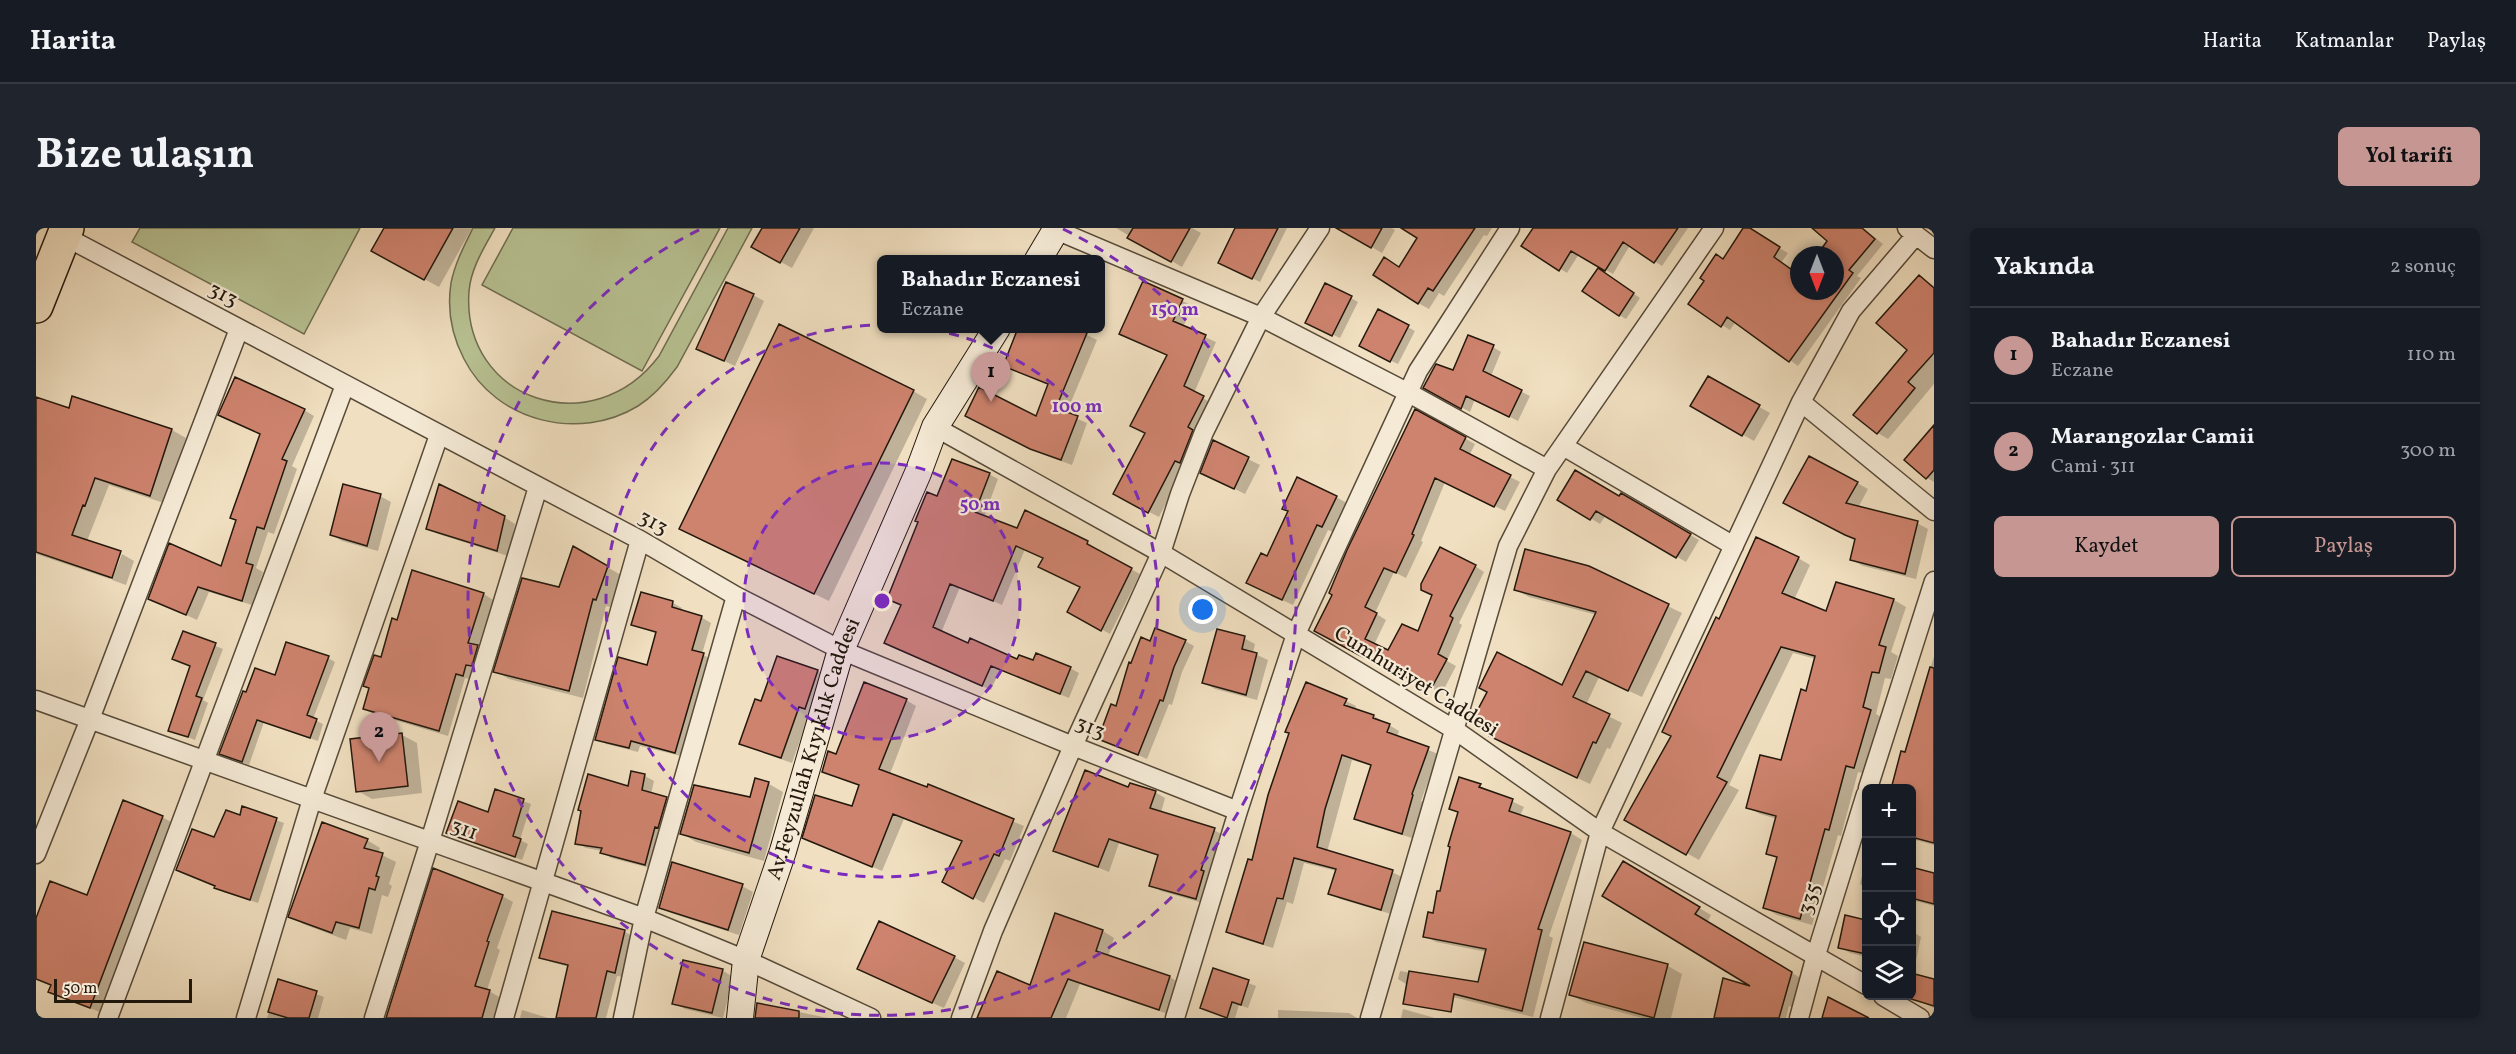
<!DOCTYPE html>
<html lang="tr">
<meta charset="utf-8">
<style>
body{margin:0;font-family:Vollkorn,serif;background:#20242c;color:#f1f3f6}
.controls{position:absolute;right:18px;bottom:18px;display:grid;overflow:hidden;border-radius:9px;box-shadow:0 3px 9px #0003}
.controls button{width:54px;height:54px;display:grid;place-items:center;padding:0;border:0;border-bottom:2px solid #363941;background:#171b24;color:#f1f3f6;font:30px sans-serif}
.compass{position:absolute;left:1754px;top:18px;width:54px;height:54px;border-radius:50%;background:#171b24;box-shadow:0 3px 9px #0003;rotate:180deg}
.scale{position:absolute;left:18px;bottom:15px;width:138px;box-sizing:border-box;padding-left:6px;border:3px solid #23180c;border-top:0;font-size:16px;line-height:21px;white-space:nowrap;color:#23180c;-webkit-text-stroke:4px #f5ead6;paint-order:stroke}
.you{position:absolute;left:1167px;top:382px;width:21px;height:21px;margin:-15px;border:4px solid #fff;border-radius:50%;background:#1a73e8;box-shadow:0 0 0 9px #1a73e833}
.badge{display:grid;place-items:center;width:39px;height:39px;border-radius:50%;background:#c59692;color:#111;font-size:20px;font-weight:700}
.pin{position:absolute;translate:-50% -50px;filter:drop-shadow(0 2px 3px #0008)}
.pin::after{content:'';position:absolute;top:32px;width:21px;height:18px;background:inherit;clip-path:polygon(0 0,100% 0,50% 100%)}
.popup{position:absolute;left:841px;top:27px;width:228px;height:78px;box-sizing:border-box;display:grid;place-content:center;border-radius:9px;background:#171b24;filter:drop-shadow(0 2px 4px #0005);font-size:20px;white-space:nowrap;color:#9ea1a6}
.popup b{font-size:22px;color:#f1f3f6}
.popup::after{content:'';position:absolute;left:50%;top:100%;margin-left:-12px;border:12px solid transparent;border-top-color:#171b24}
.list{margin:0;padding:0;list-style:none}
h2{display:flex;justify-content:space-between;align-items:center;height:78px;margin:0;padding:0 24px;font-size:26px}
h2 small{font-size:20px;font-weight:400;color:#9ea1a6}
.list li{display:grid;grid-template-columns:39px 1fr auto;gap:18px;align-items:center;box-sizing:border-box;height:96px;padding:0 24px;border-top:2px solid #363941}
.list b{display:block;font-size:22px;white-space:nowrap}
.list p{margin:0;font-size:20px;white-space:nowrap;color:#9ea1a6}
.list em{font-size:20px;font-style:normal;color:#9ea1a6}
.actions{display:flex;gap:12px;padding:18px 24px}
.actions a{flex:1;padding:14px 0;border:2px solid #c59692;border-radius:9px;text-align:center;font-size:21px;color:#c59692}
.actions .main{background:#c59692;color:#111}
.icon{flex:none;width:33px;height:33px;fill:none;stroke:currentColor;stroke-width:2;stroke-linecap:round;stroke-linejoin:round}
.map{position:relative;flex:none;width:1898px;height:790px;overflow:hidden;border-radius:9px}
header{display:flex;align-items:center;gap:36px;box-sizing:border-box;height:84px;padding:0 30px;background:#171b24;border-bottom:2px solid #363941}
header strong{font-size:28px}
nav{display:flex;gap:33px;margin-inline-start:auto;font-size:21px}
.intro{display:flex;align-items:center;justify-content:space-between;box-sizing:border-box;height:144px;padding:0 36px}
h1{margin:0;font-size:42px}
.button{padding:15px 27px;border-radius:9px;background:#c59692;color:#111;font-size:21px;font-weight:700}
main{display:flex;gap:36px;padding:0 36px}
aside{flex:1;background:#171b24;border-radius:9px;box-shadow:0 3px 9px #0003}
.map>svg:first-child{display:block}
.green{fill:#b8c293;stroke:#6e6d50;stroke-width:1.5}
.shadow{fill:#0003}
.building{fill:#ce836e;stroke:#23180c;stroke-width:1.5}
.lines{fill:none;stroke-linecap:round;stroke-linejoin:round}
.street-casing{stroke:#564a39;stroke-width:21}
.secondary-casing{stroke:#23180c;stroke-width:28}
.highway-casing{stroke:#23180c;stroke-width:36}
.street{stroke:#f5ead6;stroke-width:18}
.secondary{stroke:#f5ead6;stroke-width:26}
.highway{stroke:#f0dfc0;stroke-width:33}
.ring{fill:none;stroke:#7b2cbf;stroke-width:3;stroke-dasharray:10 8}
.labels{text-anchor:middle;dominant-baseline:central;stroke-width:4.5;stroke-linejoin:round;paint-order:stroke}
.street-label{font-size:21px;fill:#23180c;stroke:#f5ead6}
.centre{fill:#7b2cbf;stroke:#f5ead6;stroke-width:3}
.ring-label{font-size:18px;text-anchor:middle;font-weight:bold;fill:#7b2cbf;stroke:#f5ead6;stroke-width:4.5;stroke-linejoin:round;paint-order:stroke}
</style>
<header>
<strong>Harita</strong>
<nav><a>Harita</a><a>Katmanlar</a><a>Paylaş</a></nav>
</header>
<div class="intro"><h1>Bize ulaşın</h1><a class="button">Yol tarifi</a></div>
<main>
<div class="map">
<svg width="1898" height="790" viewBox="0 0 1898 790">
<rect width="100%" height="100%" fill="#f0dfc0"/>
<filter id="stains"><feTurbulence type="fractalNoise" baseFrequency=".00333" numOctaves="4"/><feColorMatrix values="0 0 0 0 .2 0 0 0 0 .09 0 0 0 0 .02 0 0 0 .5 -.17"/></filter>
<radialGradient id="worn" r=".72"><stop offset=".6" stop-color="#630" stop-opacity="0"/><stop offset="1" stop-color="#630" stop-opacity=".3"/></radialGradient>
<!-- green -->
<path class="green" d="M104,0H324L268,106L96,14Z
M437,0H459C448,20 435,40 433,63C425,173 557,216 623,128L692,0H716L641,139C630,154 618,168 602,178C543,214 460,194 428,131C416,108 411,81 415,55C419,35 428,18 437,0Z
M477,0H684L606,143L446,57Z"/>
<!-- shadow -->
<path class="shadow" d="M350,0H436L403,59L351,31Z
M728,0H778L756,40L717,19Z
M1080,0H1156L1165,5L1146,39Z
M1200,0H1251L1224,54L1191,38Z
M1303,0H1356L1359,2L1346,25Z
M1383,0H1456L1451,8L1448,7L1408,68L1403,65L1393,81L1382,75L1363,40L1383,10Z
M1498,0H1652L1626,38L1594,17L1577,46L1543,26L1531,45L1487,18Z
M1709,0L1752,25L1745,35L1763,48V63H1799V27H1783L1793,12L1777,0H1827L1847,16L1821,48L1825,50L1762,138L1700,93L1694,102L1686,97L1688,33Z
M1569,46L1604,70L1590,91L1583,87Z
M1883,49L1898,58V156L1852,211L1842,205L1873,122Z
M1108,55L1157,78L1147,99L1180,114L1158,165L1177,176L1150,237L1123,289L1089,272L1132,128L1095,111Z
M717,67L728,73L699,138L673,126Z
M1315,70L1322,74L1304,110L1278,98Z
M1343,83L1379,103L1362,136L1332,122Z
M984,100H1054L1051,107L1061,112L1030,186L1051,195L1036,237L1006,226L941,193L1001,191L1013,157L969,137Z
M1457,119L1465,124L1455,148L1494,168L1482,193L1439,171L1434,184L1389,159L1418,144Z
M1672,150L1734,185L1718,213L1656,178Z
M877,163L891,171L793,373L659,308Z
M0,177L136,202L150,210L128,275L73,257L51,313L85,325H83L74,351L0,326Z
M268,182L278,188L256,238L261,241L238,306L232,304L220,340L227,344L216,377L173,364L161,392L114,370L186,340L225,207L184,187Z
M1380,183L1439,216L1433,228L1484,254L1469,283L1409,254L1385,313L1387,314L1370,350L1358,344L1339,385L1350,392L1338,417L1353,424L1383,405L1439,338L1448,344L1423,395L1426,397L1411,433L1420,438L1406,465L1336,433L1298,366Z
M1898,199V254L1891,250Z
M1178,214L1224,237L1209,266L1177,250Z
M953,246L962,251L948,289L981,302L990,284L1052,315L1060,320L1059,322L1104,346L1074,406L1033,384L1046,359L1008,330L989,321L966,377L924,359L905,405L932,417L982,433L998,434L1001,427L1034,440L1043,445L1033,470L964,442L955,462L858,420L866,378L853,371L902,270Z
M1821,255L1832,261L1822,280L1881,295L1892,301L1880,351L1827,338L1816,332L1820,313L1760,281Z
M1585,267L1663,312L1650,334L1570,287L1564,296L1523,271L1583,270Z
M344,268L355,274L342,323L306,313L295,306Z
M1300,269L1311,275L1297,304L1292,302L1257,377L1223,361L1231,330Z
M468,289L479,296L472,328L402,306L391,300Z
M538,320L585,347L574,379L570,378L547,470L473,451L459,443L524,361Z
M86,326L98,333L90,357L76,352Z
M1762,330L1774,337L1758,372L1791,385L1801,355L1858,372L1870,379L1855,424L1862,428L1855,451L1849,450L1840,486L1847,490L1830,546L1822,544L1805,608L1802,607L1776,697L1741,687L1729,680L1742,631L1732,625L1741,591L1724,586L1711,579L1746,534L1771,465L1780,431L1757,425L1693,557L1703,562L1663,632L1590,591L1637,508L1684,393Z
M1552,339L1646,385L1606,469L1563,449L1550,477L1586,495L1574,521L1571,520L1554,556L1468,515L1527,459L1561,387L1493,369L1480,362Z
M448,366L457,372L442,419L451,424L436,452L429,450L412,508L338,486L328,481L362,394Z
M606,366L637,375L646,380L645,384L665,389L675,395L666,426L676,432L649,529L604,518L602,524L570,516L561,511L612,438L621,406L597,396Z
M148,405L187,421L167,472L172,475L159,512L134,502L155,438L138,430Z
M1208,410L1219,416L1217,425L1232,432L1221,472L1179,461L1168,455Z
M1149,413L1158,418L1146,444L1136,477L1133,476L1111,531L1063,510L1115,415Z
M1898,428V617L1876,611V560L1870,526Z
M292,430L299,434L277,491L287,496L282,513L228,494L213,537L192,529L211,466L240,449Z
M742,430L782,443L793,449L774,484L756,535L716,521L705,515L726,475Z
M870,472L880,478L854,546L892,561L893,558L988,598L974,633L969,631L948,675L919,660L927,614L868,591L846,643L768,609L817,580L824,558L787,543L801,528Z
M1310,473L1320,478L1319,482L1338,488L1363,503L1361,509L1402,526L1385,573L1387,574L1376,610L1330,596L1320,591L1336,538L1316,532L1291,624L1356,644L1366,649L1355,686L1304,671L1294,665L1301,643L1268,635L1257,676L1251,674L1237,720L1201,709L1192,704L1217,634Z
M366,507L381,515L386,565L336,571L322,563Z
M609,548L618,553L615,566L639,576L618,641L575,630L566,623L550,620L541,615L593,560Z
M1424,551L1444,558L1488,579L1484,588L1535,605L1546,612L1513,708L1517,710L1497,789L1373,758L1362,751L1364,743L1443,756L1451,724L1400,714L1389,708L1405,665L1423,585L1415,580Z
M720,552L733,556L747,564L728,633L660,614L645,605L715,571Z
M1093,561L1119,564L1129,570L1125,585L1178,602L1189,608L1170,676L1125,663L1115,657L1123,628L1083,615L1073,644L1019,622Z
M460,563L495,576L484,612L492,616L486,632L419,608L453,586Z
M207,580L248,595L222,675L187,664L180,658L142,642L204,589Z
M126,589L137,595L66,785L14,764L16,758L0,752V694L52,669Z
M331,612L344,620L342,625L360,634L353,656L356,658L352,669L346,667L336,706L314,700L310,712L267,696L254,688Z
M1830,631V660L1824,656Z
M1587,635L1675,687L1671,695L1768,752L1760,780L1753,778L1750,790H1679L1721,761Z
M1876,641L1898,647V678L1876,672Z
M706,658L717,664L703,707L635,685L624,679Z
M466,668L477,674L461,720L464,722L451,762L465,770L458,790H351Z
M517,684L589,704L598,709L588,749L581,748L570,790H521L533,739L515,734L505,729Z
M1019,687L1067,703L1078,710L1072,729L1134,749L1145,756L1135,787L1044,756L1030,790H943L995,759Z
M1810,689L1830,693V729L1814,725L1804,719Z
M1876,703L1885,709L1877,747L1898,753V780L1872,768H1876Z
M1549,716L1632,738L1646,746L1635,790H1606L1550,775L1535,767Z
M918,729L929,735L908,780L834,747Z
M686,742L697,749L687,790L649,781L638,775Z
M1178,742L1220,758L1212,780L1203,777L1199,790H1191L1166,780Z
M243,753L288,769L282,790H231Z
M723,776L792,790H720Z
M1367,781L1399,790H1365Z
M486,782L512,790H484Z
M1242,782L1313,785L1321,790H1242Z"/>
<!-- building -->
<path class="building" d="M348,0H417L388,52L335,23Z
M726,0H764L744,35L715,19Z
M1097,0H1154L1135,34L1091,10Z
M1199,0H1242L1216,51L1182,35Z
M1300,0H1346L1335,20Z
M1365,0H1439L1397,63L1392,60L1382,76L1337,47L1348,29L1363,39L1381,10Z
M1497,0H1642L1618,35L1587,14L1569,43L1535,23L1523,43L1485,18Z
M1707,0H1714L1744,19L1738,29L1763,47V63H1799V27H1781L1791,13L1776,0H1826L1839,11L1813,42L1817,45L1753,134L1691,89L1685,99L1652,76L1668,53L1664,50L1680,26L1687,31Z
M1562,40L1598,65L1583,88L1546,63Z
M1883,47L1898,60V125L1872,154L1879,160L1841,206L1817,187L1871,122L1840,95Z
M1107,53L1147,71L1137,93L1170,107L1148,158L1168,168L1152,199L1157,202L1144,235L1139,233L1112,285L1077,266L1109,205L1094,198L1131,127L1083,106Z
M690,54L718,66L688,133L660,121Z
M1289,55L1316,68L1296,108L1269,95Z
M1342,81L1373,97L1354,134L1323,118Z
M743,96L878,162L778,366L643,301Z
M982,100H1040L1051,105L1020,180L1042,188L1025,232L994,221L929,188L943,159L1000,188L1012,156L967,138Z
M1432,107L1458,117L1447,143L1486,162L1473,189L1430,168L1425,181L1387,160L1400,136L1417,142Z
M1672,148L1724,177L1706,208L1654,178Z
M199,149L269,181L246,231L251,233L228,301L221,299L210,335L217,337L206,373L162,359L150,387L112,371L133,315L185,338L200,292L194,290L224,206L182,187Z
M36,168L136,201L114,268L59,250L49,278L47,277L36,307L85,323L76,350L0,324V169L33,180Z
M1379,181L1430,209L1424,221L1475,247L1458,279L1399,250L1376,306L1378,307L1360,345L1348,340L1329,379L1341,385L1329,411L1352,422L1366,396L1382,403L1396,367L1385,362V356L1404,319L1440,337L1414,388L1417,390L1402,426L1411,431L1395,461L1325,428L1278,403L1296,367L1293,365L1311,322Z
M1898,197V242L1890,251L1868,232Z
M1177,212L1213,229L1198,261L1164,245Z
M1773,228L1822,254L1810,275L1882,293L1869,346L1814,332L1819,311L1809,307L1747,275Z
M916,231L954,245L939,284L981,300L989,282L1052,313L1051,316L1096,340L1065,403L1031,384L1044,359L1002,339L1007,330L980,318L957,373L914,356L897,399L932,415L934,410L981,431L983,427L997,432L1000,425L1035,439L1024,466L955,438L946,458L848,415L865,377L851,371L882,294L879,293L891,264L901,268Z
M1539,242L1583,268L1585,265L1655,306L1640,330L1560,283L1554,292L1521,272Z
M1261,249L1301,268L1286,299L1281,297L1246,372L1210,355L1225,325L1231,328L1252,283L1246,281Z
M307,256L345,266L331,318L294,307Z
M403,256L469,288L461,323L390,301Z
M1720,309L1763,329L1746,365L1790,383L1800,354L1858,371L1843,417L1850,419L1843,445L1836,444L1827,479L1835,482L1818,540L1810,538L1793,602L1789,601L1764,691L1727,680L1741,629L1730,626L1740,588L1710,580L1724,527L1745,532L1765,461L1770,463L1779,428L1745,419L1681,549L1691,554L1650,627L1588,592L1635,508L1626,504L1680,389L1683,391Z
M537,318L572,338L560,372L557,371L533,463L457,444L486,350L523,359Z
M1489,321L1553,338L1633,376L1592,463L1550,443L1537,469L1574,486L1560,515L1557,514L1541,550L1453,508L1457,501L1437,491L1451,464L1443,460L1461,424L1526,457L1560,384L1478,362Z
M376,342L448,365L432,415L442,417L436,438L430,437L427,448L420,446L403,503L327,481L333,460L327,458L338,427L345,429L356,390L361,392Z
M605,364L637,373L636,379L666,388L656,422L668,425L639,525L595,513L593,520L559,512L582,429L611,437L620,404L595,397Z
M1119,400L1150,412L1138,439L1127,473L1124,472L1102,527L1062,511L1075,476L1080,478L1093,434L1095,435L1105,409L1114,413Z
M1181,401L1209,408L1206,421L1221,425L1210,467L1166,455Z
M147,403L180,415L160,468L166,470L152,509L132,503L154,438L136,431Z
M250,414L293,428L271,487L281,491L274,510L221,492L206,534L183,526L207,463L210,464L219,440L239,447Z
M741,428L782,442L769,481L763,479L745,530L703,516L719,471L725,473Z
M1894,439L1898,440V615L1875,609V561H1855L1865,523L1869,524Z
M828,454L871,471L843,541L891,559L892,556L978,591L963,628L958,626L937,671L906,654L926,613L857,586L836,639L766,610L779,567L816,578L823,557L786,544L792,523L800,526Z
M1270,454L1311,471L1308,477L1338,487L1337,490L1354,496L1351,504L1393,519L1376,566L1377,567L1366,606L1318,591L1335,537L1306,527L1289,581L1281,619L1357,642L1345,682L1292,666L1300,641L1258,630L1247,671L1241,670L1227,716L1190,704L1212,631L1216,632L1232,567L1253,505L1249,504Z
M366,505L372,558L320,564L314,511Z
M1049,542L1092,559L1094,555L1120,563L1114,580L1179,600L1165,642L1168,643L1160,671L1113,658L1122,627L1073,611L1062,639L1017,623Z
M595,543L609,546L606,562L631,569L622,600L619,599L609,637L564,625L566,620L539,616L545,583L542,582L552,546L592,558Z
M1423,549L1445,556L1443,559L1477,571L1473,583L1535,604L1502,701L1506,702L1486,783L1418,766L1415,784L1367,776L1373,743L1442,754L1450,721L1387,709L1392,684L1397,685L1401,663H1404L1414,619L1412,618L1422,584L1413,581Z
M719,550L733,554L713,625L644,606L658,557L714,569Z
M459,561L488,571L477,608L485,611L479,629L410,605L422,573L452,584Z
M87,572L127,588L54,780L12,764L15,757L0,751V690L14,653L51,667Z
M206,578L241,590L214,672L178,660L179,658L140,642L156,601L178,609L190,582L204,587Z
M286,594L332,611L328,620L347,625L340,648L343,649L339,662L333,660L323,700L300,694L296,705L252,689Z
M1587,633L1664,679L1659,686L1756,744L1743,790H1678L1687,750L1714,758L1566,668Z
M636,634L707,656L692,702L623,680Z
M1875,639L1898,645V676L1875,670Z
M397,640L467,667L451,713L453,714L439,758L454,762L446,790H350Z
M516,683L589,702L579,745L571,743L560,790H520L532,737L503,730Z
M1019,685L1067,702L1060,723L1134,748L1123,782L1032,751L1015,790H941L961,743L994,757Z
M1809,687L1830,692V726L1802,720Z
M843,693L919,728L896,775L821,741Z
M1548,714L1632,736L1618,790L1533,767Z
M647,732L687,741L676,785L636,776Z
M1177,740L1213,752L1205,777L1196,774L1191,790L1164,780Z
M1875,745L1898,751V778L1875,771Z
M242,751L281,763L273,790H252L232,784Z
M1792,769L1833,790H1786Z
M721,775L763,783V790H719Z"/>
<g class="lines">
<defs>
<path id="street" d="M1871,0L1898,21
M1020,2L1225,89L1371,164L1511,241
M28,8L604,312L700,368L805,422L1037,518L1202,583
M1765,174L1898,283
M899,199L1125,325L1419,502L1564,604L1830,757
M1527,218L1698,318
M0,472L608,690L710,732L835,790
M1832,560L1898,353
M0,626L54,491L203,101
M1847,768L1884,790
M72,790L309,157
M210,790L276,571L403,207
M338,790L394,613L502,259
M468,790L604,312
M587,790L608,690L700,368
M925,790L957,703L1037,518L1125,325L1144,266L1168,204L1225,89L1284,0
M1139,790L1202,583L1260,406L1382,143L1474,0
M1334,790L1472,318L1511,241L1678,0
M1514,790L1564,604L1765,174L1815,83L1879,8
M1763,790L1780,727L1830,566"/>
<g id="secondary">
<path d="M1002,32L1021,0"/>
<path id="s1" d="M704,790L710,732L747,623L805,422L882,245L899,199L961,100"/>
</g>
<path id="highway" d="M0,78L31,0"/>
</defs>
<!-- street casing -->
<use href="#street" class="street-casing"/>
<!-- secondary casing -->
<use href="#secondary" class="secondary-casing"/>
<!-- highway casing -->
<use href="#highway" class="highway-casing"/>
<!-- street -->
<use href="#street" class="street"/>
<!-- secondary -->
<use href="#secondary" class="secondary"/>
<!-- highway -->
<use href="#highway" class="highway"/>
</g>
<!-- distance rings -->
<circle cx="846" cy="373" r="138" fill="#7b2cbf" fill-opacity=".12"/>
<g class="ring">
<circle cx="846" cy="373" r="138"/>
<circle cx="846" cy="373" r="276"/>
<path d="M1027 1A414 414 0 1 1 665 1"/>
</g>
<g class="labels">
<!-- street labels -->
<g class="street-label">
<text transform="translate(187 67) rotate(28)">313</text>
<text transform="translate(617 295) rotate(29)">313</text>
<text transform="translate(1380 454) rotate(32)">Cumhuriyet Caddesi</text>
<text transform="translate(1054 500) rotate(22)">313</text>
<text stroke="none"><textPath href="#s1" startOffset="280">Av.Feyzullah Kıyıklık Caddesi</textPath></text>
<text transform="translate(428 602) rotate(20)">311</text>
<text transform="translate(1774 671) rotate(-72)">335</text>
</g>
</g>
<circle cx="846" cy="373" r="9" class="centre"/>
<g class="ring-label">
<text x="1139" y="87">150 m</text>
<text x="1041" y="184">100 m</text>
<text x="944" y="282">50 m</text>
</g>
<rect width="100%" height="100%" filter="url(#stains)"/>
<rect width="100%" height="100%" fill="url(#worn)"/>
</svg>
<div class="controls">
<button>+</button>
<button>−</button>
<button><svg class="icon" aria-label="locate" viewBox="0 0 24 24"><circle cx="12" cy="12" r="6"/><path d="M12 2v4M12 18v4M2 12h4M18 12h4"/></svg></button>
<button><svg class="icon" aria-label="layers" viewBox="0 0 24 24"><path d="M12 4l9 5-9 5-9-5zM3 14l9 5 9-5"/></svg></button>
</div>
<svg class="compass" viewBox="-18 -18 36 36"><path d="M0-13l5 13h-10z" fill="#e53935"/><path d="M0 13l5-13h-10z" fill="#9ea1a6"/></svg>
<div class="scale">50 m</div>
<div class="you"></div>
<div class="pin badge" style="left:955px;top:174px">1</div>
<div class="popup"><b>Bahadır Eczanesi</b>Eczane</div>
<div class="pin badge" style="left:343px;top:534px">2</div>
</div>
<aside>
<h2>Yakında<small>2 sonuç</small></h2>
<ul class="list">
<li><span class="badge">1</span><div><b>Bahadır Eczanesi</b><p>Eczane</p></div><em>110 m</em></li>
<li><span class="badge">2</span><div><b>Marangozlar Camii</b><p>Cami · 311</p></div><em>300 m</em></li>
</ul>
<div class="actions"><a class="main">Kaydet</a><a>Paylaş</a></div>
</aside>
</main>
